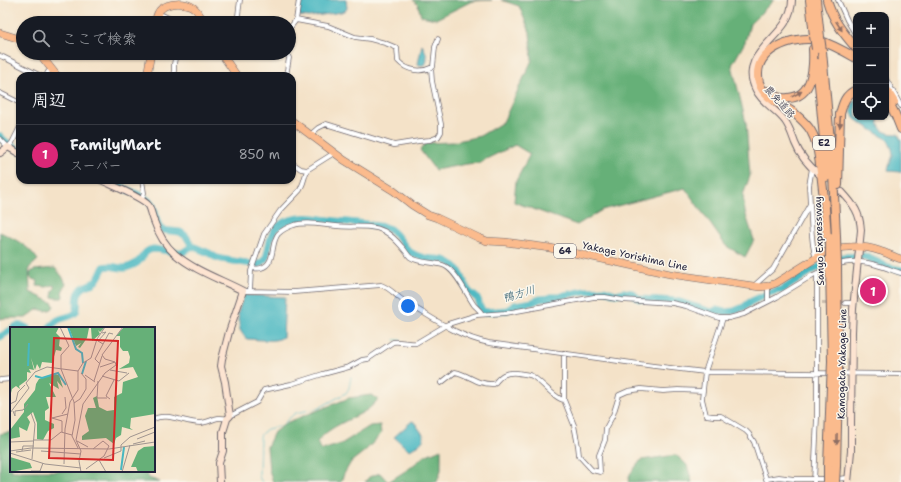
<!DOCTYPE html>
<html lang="ja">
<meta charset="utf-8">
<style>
body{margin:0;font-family:"Shantell Sans","Klee One",sans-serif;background:#242831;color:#f1f3f6}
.controls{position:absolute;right:12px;top:12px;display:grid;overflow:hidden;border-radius:8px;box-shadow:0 1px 3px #0004}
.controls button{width:36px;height:36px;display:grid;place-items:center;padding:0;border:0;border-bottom:1px solid #363941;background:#171b24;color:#f1f3f6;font:20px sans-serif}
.you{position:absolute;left:408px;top:306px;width:14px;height:14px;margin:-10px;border:3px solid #fff;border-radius:50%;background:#1a73e8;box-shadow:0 0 0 6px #1a73e833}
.badge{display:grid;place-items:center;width:26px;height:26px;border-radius:50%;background:#db2777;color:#fff;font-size:13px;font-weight:700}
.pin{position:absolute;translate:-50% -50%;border:2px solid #fff;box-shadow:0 1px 4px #0006}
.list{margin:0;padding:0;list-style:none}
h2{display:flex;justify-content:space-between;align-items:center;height:52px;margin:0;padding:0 16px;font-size:17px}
h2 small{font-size:13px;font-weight:400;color:#9ea1a6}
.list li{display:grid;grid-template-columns:26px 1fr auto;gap:12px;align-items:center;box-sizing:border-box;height:60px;padding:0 16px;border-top:1px solid #363941}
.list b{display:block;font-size:15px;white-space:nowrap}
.list p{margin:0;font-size:13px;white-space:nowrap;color:#9ea1a6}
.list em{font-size:13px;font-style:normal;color:#9ea1a6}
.icon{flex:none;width:22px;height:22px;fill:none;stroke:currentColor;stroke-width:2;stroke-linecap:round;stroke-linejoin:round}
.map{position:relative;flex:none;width:901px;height:482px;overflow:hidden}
.search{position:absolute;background:#171b24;box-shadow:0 1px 3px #0004;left:16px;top:16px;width:280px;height:44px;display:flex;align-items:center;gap:10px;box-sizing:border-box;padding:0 14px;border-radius:22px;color:#9ea1a6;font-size:15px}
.panel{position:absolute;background:#171b24;box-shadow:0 1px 3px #0004;left:16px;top:72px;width:280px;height:112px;border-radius:12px}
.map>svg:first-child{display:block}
.forest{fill:#66b078;stroke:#44695a}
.water{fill:#48b7c1;stroke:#356c7e}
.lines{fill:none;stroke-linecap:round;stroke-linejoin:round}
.stream{stroke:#48b7c1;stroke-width:1}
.river{stroke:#48b7c1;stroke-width:7}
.street-tunnel{stroke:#cabcac;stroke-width:4;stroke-dasharray:4 2;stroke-linecap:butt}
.street-casing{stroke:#6c656c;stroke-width:5.5}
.secondary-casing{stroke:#6c656c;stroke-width:8}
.primary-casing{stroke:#6c656c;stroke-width:8}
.highway-casing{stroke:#6c656c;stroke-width:10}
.street{stroke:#fff;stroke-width:4}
.secondary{stroke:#fde4d1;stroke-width:6}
.primary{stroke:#fbbb8d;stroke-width:7}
.highway{stroke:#fbbb8d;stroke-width:8}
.highway-bridge-casing{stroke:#6c656c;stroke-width:10;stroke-linecap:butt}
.highway-bridge{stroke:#fbbb8d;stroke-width:8}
.oneway{fill:#8e6e64}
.labels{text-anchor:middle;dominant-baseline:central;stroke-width:3;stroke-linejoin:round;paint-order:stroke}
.shield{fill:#fbf7ec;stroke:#636270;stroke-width:1}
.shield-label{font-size:9px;font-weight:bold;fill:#22223b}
.street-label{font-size:10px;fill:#22223b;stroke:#fbf7ec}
.water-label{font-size:11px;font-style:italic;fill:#315e71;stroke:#fbf7ec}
.inset-river{fill:none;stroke:#48b7c1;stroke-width:2}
.inset-road{fill:none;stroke:#a09590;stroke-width:1}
.view{fill:#d62828;fill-opacity:0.15;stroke:#d62828;stroke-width:2}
.inset-edge{fill:none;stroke:#22223b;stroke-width:2}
</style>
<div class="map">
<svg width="901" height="482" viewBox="0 0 901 482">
<rect width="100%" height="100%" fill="#fbf7ec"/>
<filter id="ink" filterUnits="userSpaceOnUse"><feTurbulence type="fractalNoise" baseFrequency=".025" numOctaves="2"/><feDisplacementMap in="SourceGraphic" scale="8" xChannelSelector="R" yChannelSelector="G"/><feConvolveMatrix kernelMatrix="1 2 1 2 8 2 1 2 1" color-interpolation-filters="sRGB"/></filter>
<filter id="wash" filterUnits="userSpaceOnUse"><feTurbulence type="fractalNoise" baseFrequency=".012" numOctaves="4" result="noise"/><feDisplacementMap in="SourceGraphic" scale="16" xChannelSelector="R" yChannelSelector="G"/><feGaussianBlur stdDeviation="0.9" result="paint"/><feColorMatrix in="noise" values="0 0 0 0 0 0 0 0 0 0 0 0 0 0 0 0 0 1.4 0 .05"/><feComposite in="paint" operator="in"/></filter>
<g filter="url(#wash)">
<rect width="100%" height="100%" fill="#f4e2c8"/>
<!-- forest -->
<path class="forest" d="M413,0H492L472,1L436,19L421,16L418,5Z
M501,0H774L750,24L745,42L732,65L746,123L750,176L743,195L745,212L754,240L745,257L726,246L685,188L602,210L577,225L514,202L516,181L530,154L515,145L478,163L467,164L435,170L420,150L426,143L453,142L480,136L503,122L532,60L530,32L519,6Z
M0,232C15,239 29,246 38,260L29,268L30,292L53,303L54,306L52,309L46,311L38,309L26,318H5L0,319Z
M55,268L62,276L66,284L62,292L63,296L62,298H56L52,297L53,290L56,287L53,285L47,287L37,286L38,281L32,279L30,276L31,272L34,270Z
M371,395L378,399C375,403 371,407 367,410C351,420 329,426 317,442L322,450L341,444L370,426L380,425L381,434L366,450L351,462L344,474L341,482H273L269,470L267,447L274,432L288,422L349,398Z
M11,432V471H88V474L101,471H145L149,478L160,482H0V434Z
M441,449V470L437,482H365L369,477L380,473L388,482L410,468L424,456Z
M676,455L687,465L692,482H628L630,474L641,460Z"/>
<!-- water -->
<path class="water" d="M300,0H346L347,8L346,10L341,12L309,17L299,16Z
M422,45C426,51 429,59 425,65H419L418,64Z
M856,99V117H879C876,131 887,134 898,134L901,140V172L889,171L888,169L893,155L892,149L888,140L856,120C850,113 850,106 856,99Z
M246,293V295L285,297L283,337C276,343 256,339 246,339L240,330L238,313L244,294Z
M412,421L414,422L418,425L417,426L424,436C424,443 416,446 410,450C403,447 400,441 394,437Z"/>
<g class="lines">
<!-- stream -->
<path class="stream" d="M395,340H401
M262,482L260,479L259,475L260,437L261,434L267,429L281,426L293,415L296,413L319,408L346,393L349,388L351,377"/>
<!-- river -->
<path class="river" d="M0,136L5,141L20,151
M109,180C115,183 121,187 128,190C136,194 146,196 152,204C157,212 155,223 162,230L180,232L186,236L192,246
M192,246L209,253L215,257L221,259L258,265C277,256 258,227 294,219C308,215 322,220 336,221C348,222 360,223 372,225C379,226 383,226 390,229C400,236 402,245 410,252C412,253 415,255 418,256C435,263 445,253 459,271C463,277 464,284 468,290C473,297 480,296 479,306L484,312L507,310L515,305L533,302L540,299L550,298L551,297H560L565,295L585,291L604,290L616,294L624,292L632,293L639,299L677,301L712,312L716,310L724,312L734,311L744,307L750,302L767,294L775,291L782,290L813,270L833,260L843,257L864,256L888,267L901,270
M13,328C18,324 22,325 27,328
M49,328C52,325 55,322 58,320C63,317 73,317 76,312C79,307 75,298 80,291C84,284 91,286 96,281C99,277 101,272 104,267C111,264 117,269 125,268C129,267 134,265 137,263C143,258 144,250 153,249C161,249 171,252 178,253H182L192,246
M0,337L11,330"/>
</g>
</g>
<g filter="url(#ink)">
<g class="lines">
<!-- street-tunnel -->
<path class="street-tunnel" d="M822,303H831"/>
<defs>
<path id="street" d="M838,0L847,20L856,35
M158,13L175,21V23
M296,20L328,26L355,37L370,39L385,43L397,48L398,61C407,71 421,73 433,67L435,47L438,39
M237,23L240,0
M289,29L296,20L299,0
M0,56L3,57L41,76
M46,76L48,72L52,69
M174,76V64L176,53
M286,76L289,58L287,53
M886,79L901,106
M0,93L20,103
M310,135L318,128L326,124L394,145L419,141L430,140L438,137L441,132V124L432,81L431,68
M0,139L8,147L12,143L20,127
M292,163L301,169L307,170
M142,199L144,193L142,180
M810,204C812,223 810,240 816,259
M837,265C850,260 867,262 880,266C887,268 894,271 901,273
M252,268C254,268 258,269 261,268C276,264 270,244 278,234C282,230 288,227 294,225C307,221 322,225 336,226C352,228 370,224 384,231C391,235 397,241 402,247C405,250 407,254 410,257C420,264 434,261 445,266C456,271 467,295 474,305C477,308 480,310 482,314
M754,286L757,283L773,269L810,204L809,186L812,168
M768,286V301
M243,291L294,292L381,285C390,288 394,294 401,299C408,304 415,308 422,312C443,325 464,338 489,343L654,366L705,372L901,374
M250,291L251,271L264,234L280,211L300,190L303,183L307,170L334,153
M845,303H853
M723,318L705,372L702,399L706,415L713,416H721L746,431L749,434L754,442L767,482
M564,353V400L574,425L578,446L579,455L581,458L592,470L600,472L599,455L605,440L606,428L613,415L618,399L619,395L628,391L641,389L663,391L678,390L703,391
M0,380L11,379
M441,383L455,372C470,375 477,385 494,384C501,375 505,372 517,373C522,374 528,374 532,376C542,382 555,399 564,400
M230,416L257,402L264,390L291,384L323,374L349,367L362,360L368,359L393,342C401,341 408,344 416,343L448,324L477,315L506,313L594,297H605L622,300L672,303L686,306L719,318H729L744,314L777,297L813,275L831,267
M154,419C165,412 186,423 200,423C210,423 216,415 227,419
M767,479L779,477L794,479H828
M835,479L848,478
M814,482L817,417V273"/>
<path id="secondary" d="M792,0C792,8 789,16 785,23C771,44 740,60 756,90C762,103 776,109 785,121C790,128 792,135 795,143C800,156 808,165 819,174
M0,153L8,147L20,154
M101,180C111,185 144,198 149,206C151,210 152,216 154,221C158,233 165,245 175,254C195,271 220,279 243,291L229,332L222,359L221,366L225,382L230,416L227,419L223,432V451L219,463L220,482
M842,192C854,205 860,213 861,230L853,309L852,332L851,423V451L848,482"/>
<path id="primary" d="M155,23C156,18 157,12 161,9C169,2 186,2 194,8C199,12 201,18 205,23
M0,33L23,40
M39,53L57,76
M221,53L237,76
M147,76L151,53
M292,121L344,160L394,191L412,205L428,215L437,218L479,238L487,241L505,242L550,248L602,259L670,274L760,287L768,286L776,283L829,250C846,246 863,245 880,251C887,253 894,257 901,259"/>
<path id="highway" d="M810,0L814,36
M816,0L820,37
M827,0C832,19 843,33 856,48
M822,51L833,174L836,236
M817,63L824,139L826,177
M886,89L894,102
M768,91C774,97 780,99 788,98C813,97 814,67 813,49
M886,98L895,114L901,129
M838,185L840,114C843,103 845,95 856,90
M827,238C826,216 824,194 821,172C819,158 818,143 811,131C807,124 800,118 794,113C781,103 764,100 759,82C751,50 793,35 818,40C831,44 844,51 856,58
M837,266L838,362
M830,268L832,361
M828,466L831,386
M836,466L838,386"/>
</defs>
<!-- street casing -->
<use href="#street" class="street-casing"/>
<!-- secondary casing -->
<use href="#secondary" class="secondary-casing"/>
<!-- primary casing -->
<use href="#primary" class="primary-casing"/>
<!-- highway casing -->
<use href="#highway" class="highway-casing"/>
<!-- street -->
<use href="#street" class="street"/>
<!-- secondary -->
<use href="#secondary" class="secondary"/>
<!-- primary -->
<use href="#primary" class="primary"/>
<!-- highway -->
<use href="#highway" class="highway"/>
<defs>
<path id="highway-bridge" d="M814,36L816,49
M820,37L822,51
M836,236L837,266
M830,238V268
M831,386L832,361
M838,386V362
M828,482V466
M835,482L836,466"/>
</defs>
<!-- highway-bridge casing -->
<use href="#highway-bridge" class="highway-bridge-casing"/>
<!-- highway-bridge -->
<use href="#highway-bridge" class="highway-bridge"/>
</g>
<!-- one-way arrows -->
<defs><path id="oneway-solid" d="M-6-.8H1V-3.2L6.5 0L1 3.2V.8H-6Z"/></defs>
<g class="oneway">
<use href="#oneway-solid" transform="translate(839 26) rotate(57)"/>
<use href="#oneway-solid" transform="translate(797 94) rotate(-29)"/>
<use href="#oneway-solid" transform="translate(840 122) rotate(94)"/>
<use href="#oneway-solid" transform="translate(837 439) rotate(91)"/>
</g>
</g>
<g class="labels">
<!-- shield labels -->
<g class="shield">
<rect x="813" y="136" width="22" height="14" rx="3"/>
<rect x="554" y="244" width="22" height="14" rx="3"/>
</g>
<g class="shield-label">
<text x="824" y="143">E2</text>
<text x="565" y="251">64</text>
</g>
<!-- street labels -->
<g class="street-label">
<text transform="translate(780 102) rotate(48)">農免道路</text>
<text transform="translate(819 241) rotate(-92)">Sanyo Expressway</text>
<text transform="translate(635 256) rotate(12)">Yakage Yorishima Line</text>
<text transform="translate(842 364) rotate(-89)">Kamogata Yakage Line</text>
</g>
<!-- water labels -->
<g class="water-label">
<text transform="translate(519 294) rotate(-16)">鴨方川</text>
</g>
</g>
<!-- overview -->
<g transform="translate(10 327)">
<rect width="145" height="145" fill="#f4e2c8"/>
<path d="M0,0H49L46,6L50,10L49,19L52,21L51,24L46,23L42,36L32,35L30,42L27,37L25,43L21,31L24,43L19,42L21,46L17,45V53L9,59L10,62L6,59L2,62L1,66ZM95,0L90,5L88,3L90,7L82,14L81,1H79L77,11L70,21L68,20L71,16L66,19L59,1ZM114,0H145V87L121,91L120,101L123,103L112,100L111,108L106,111L104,117L96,111L72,113V109L79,104L75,89L78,81H86L83,71L87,69L89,80L97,84L104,83V70L112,66L113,55L128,50L123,40L109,42L119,36L120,30L118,24H113L110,20V9H106ZM44,47L49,48L53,61L47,54L49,62L39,56L46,70H36L39,81L35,84V93L44,97V101L38,104L33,113L27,112V96L23,85L17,90L20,95L17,104L9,100L10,110L0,112V103L14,85V77L25,63L26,57L29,52ZM145,119V145H128L126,140H121L128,124L134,120ZM0,130L20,136L22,141L0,145Z" fill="#66b078"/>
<path class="inset-river" d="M58,0L66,22L72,26L73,36M18,39L19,16M72,47L76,34M25,49L32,51L48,46L56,58M111,143L114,120"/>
<path class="inset-road" d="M50,0L59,19L51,28V42M92,6L96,5L88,14L93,17M90,37L85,32L99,6L103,7M90,40L105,35M51,42L64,75L65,93L62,109L68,121M100,43L117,46M75,48L85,55M92,49L109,54L119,46M84,54L92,29M88,54L87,71H97M100,72L96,69L104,53M64,76L70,72L76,62V52L71,46M0,77L6,74L8,65L15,58M3,84L5,89V84L13,83L18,77M0,86L19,61L16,56L25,45L37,40L68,44L73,36L81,31L87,12L95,0M21,86L25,97L22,132M52,87L56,81L55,70M52,105V94L42,91L58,87M127,112L145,105M23,113H41L51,105L62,108M67,114L78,120M0,115L23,114M123,117L135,114M0,124L21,121L99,122L145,115M12,124L13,119H24M31,124L71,127M6,125L21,123M0,126L35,137L71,141M94,131L111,124V118L120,110L145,100M89,133L96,145M54,137L55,102L60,75L68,63V44M76,142L94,129L99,119L93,114L83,122M21,144H30L33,136M71,145L69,134L71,124L66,113L73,77L95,46L106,38L105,35L95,32L92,28L113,0M112,145L120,118"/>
<path class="view" d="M44,11L108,14L103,133L39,131Z"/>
<rect width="145" height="145" class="inset-edge"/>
</g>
</svg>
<div class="controls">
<button>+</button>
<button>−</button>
<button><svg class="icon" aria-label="locate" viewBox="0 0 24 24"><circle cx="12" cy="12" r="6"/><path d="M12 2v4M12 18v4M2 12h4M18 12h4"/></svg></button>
</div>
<div class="you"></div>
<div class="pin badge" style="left:873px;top:291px">1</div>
<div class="search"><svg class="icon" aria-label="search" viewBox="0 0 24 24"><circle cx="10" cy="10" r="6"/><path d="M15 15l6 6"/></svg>ここで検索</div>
<section class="panel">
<h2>周辺<small></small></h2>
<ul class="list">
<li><span class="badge">1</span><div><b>FamilyMart</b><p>スーパー</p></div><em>850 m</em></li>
</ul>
</section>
</div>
